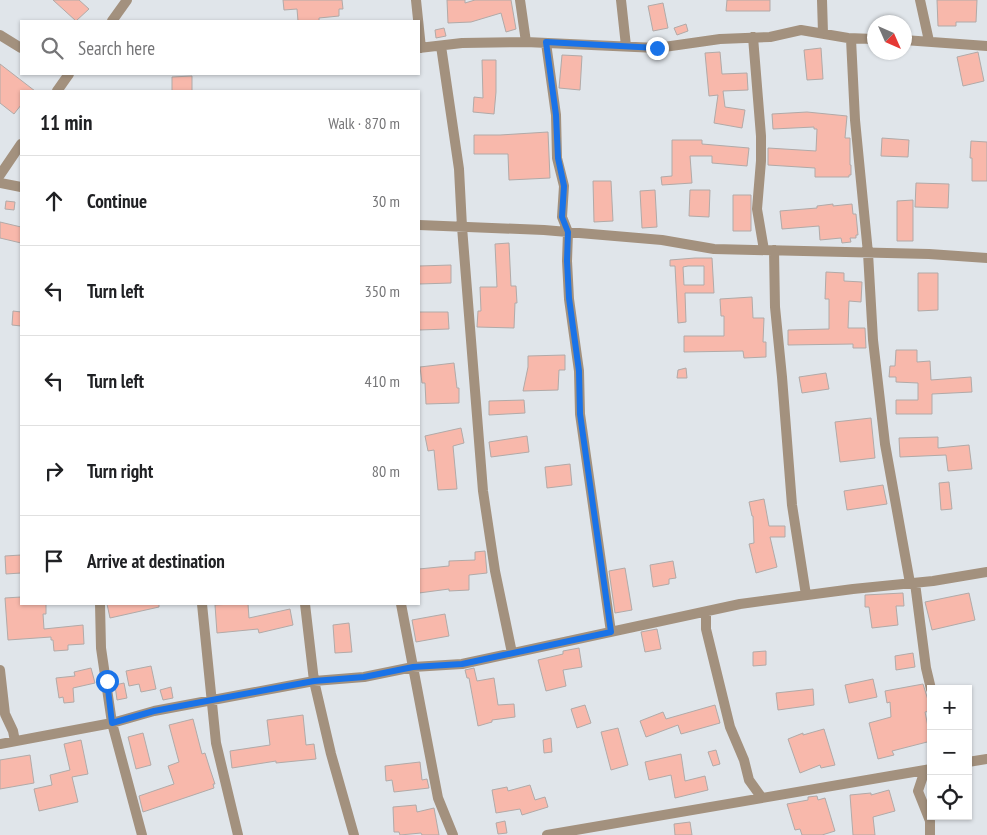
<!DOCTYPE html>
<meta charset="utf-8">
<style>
body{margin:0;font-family:"PT Sans Narrow",sans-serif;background:#f6f6f6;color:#202124}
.controls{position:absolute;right:15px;bottom:15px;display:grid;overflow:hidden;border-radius:0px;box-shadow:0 1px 4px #0004}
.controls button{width:45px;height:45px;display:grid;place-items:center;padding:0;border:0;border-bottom:1px solid #e0e0e0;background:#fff;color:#202124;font:25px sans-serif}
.compass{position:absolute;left:867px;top:15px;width:45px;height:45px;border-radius:50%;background:#fff;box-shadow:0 1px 4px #0004;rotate:135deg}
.stop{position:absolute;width:15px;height:15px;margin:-11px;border:4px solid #1a73e8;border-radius:50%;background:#fff}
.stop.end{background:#1a73e8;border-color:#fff;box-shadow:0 1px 5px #0008}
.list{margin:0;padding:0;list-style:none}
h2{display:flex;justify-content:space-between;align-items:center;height:65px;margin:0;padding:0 20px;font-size:21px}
h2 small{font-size:16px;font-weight:400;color:#757577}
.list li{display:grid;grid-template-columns:32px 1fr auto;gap:15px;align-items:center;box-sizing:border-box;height:90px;padding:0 20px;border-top:1px solid #e0e0e0}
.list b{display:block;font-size:19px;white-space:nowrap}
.list em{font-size:16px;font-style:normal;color:#757577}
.icon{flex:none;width:28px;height:28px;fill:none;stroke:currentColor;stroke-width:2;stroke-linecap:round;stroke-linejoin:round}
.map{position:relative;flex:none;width:987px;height:835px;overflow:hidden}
.search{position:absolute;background:#fff;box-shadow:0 1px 4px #0004;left:20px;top:20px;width:400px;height:55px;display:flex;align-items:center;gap:12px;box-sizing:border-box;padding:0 18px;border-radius:0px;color:#757577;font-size:19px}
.panel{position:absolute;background:#fff;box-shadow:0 1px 4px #0004;left:20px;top:90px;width:400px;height:515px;border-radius:0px}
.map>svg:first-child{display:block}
.building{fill:#f8b8ab;stroke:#b1aaa8;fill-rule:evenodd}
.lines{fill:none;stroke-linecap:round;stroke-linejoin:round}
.minor{stroke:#a3917e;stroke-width:10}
.route{stroke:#1a73e8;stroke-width:6}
</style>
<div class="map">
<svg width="987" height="835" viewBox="0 0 987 835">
<rect width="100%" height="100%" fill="#e0e5ea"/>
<!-- building -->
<path class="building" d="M53,0H79L89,9L76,21Z
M283,0H342L343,9H339V16L319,18V21H298L297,9L284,10Z
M447,0H465V3L475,0H511L516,29L506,32L501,13L471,22L448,23Z
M727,0H770V11H726Z
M937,0H977L976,22H956V26H938Z
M663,3L668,28L653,31L648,6Z
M686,24L688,31L677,35L674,28Z
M444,28L446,36L436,38L435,30Z
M821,48L823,79L807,80L804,50Z
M720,52L722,74L747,73L748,90L723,91L725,107L745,110L742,128L714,123L718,95L709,96L705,53Z
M978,52L984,81L963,86L957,57Z
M562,55L582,56L580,90L559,88Z
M482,60H496V92L494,114L473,112L474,97L483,98Z
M0,64L35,91H21V105L14,114L0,103Z
M192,76V91H172V77Z
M807,112L847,116L845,138H850V165H851V175H849V177H815V168L768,165V148L816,151L817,129H814V127L773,129L772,114Z
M548,132L550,178L509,180L508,154H474V135H500Z
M882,138L909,140L908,157L881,156Z
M672,140H702V144L749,148L747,166L712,163V156H690L692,183L662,185L661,177L672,176Z
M971,141L987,142V181H972V158H970Z
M593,181H611L613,221L594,222Z
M916,183L949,184L948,208L915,207Z
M655,190L657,227L642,228L640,191Z
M690,190H710L709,217L689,216Z
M733,195H751V231H733Z
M913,200V241H897V201Z
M6,201L15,202L14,210L5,209Z
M833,204V206L852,204L853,214H856L858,235H856V238H850L851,242L842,243L841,238L820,240L819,226L782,229L780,211L817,208V206Z
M0,222L21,227V243L0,238Z
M509,243L511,286H516L517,303H515L514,328L477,327L478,311H481L480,287H497L495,244Z
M695,258H712L714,293H685L686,322L678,323L675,266H670V260ZM688,266H704V285H684L683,267Z
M451,265V283L419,284V266Z
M826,272L844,273V281L862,282L861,302L849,301L848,328H865L866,348H853V344L788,345V330L829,329V299H825Z
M918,273H938V310L918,311Z
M752,297L753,318H764L763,342H766V357L744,358L743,351L684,352V336H724V316H721L720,299Z
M13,311L21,312V326L12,325Z
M419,312H448L449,329L419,330Z
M896,350H917V362L930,361L931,380L971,377L972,392L932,394V414H896V400H918V383L896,382V377H889L890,366H895Z
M565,355V370H559L558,390L523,391L528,367V356Z
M454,363L457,388H459V403L426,404L425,383H422L420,367Z
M686,368L687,378H677L678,370Z
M826,373L829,389L802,393L799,377Z
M524,400L525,413L489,415V401Z
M871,418L875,458L840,462L835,422Z
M461,428L464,443L453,446L457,489L438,490L434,450L428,451L425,436Z
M527,436L529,452L491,457L489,442Z
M938,437V448L969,445L972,469L948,471L946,455L900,457L899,438Z
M570,464L572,485L547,488L545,467Z
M949,482L952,509L941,510L939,483Z
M883,485L887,504L847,510L844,491Z
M764,499L769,526H785V537H770L777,567L756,573L749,544L754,543L753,516H752L749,502Z
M485,551L487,573L469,575V590L449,591V589L419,593V569L449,566V561L475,560V552Z
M21,555V573L6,574L5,556Z
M673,561L676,578L669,579V584L653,587L650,565Z
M625,568L632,610L615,613L609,571Z
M903,593L904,606H896L898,625L872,628L869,607H865V595Z
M969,593L975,620L932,630L925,602Z
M21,597V604H46V614H43L44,629L83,625L84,644L68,645V650L54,651L53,640H51V637L8,640L5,598Z
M107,604H159V607L110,618Z
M231,604H248L249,618L290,609L293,625L259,633L258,629L217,633L215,605Z
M445,614L449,636L416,642L412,620Z
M349,623L352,652L335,653L333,625Z
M657,629L661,649L645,652L641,632Z
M579,648L582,667L563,670L566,686L546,691L538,660L563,654V651Z
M766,651V665L753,666V652Z
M913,653L915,667L896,670L895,656Z
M151,666L156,689L141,692L139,684L129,686L126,671Z
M91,668L95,683L73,688L74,702L64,703L63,697L59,698L56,678L75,676L74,672Z
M474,668L477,681L494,678L498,705L514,704L515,717L492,720V722L478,726L469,678H467L465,670Z
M873,679L877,697L849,703L845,685Z
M124,683L127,698L117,700L115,685Z
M923,684L928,700L929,699L930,711L925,712L931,741L892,751L894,755L878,759L869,723L891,717L890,702L887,703L885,691Z
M171,687L173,698L163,700L160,690Z
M813,689L814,705L778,710L776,693Z
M585,705L591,723L577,728L571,709Z
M715,705L720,723L681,734L678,725L646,737L640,721L663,712L666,719Z
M303,715L306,745L314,744L316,759L276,763V761L232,768L230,751L270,745L267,720Z
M193,719L202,754L205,753L210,769L215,784H213L214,788L143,812L139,796L174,784L168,766L179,762L169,725Z
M618,728L628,765L611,770L601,732Z
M824,729L835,765L821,768L820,765L800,773L788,739L803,733V735Z
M143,733L151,765L136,769L128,737Z
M551,738L552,752L544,753L543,740Z
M81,740L88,774L72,777L78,802L39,811L34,789L52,785L50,775L70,770L64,744Z
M716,750L720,764L713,766L708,752Z
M681,754L685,781L705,776L708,790L675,798L671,775L649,780L645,762Z
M30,755L34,783L0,789V760Z
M420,762L422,780L427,779L429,788L394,792L392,780L386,781L385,766Z
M530,785L535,800L545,797L548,807L522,815L520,809L496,813L492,790L507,787L508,791Z
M889,790L895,811L873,817L875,835H853L850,795L871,793V795Z
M817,796L818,800L825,798L835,831L822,835H802L800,829L795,830L787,804L808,800V797Z
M416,805L417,812L434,808L439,835H422L421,833L400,835L399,832H394L393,807Z
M505,821L507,833L498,834L496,823Z
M690,822L692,835H675L674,824Z"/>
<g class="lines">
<!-- minor -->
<path class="minor" d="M416,0L421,48
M520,0L526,42
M621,0L626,46
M822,0L823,33
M920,0L929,41
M112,21L127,0
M0,35L21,48
M753,37L761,136V161L757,209L764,250
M851,39L855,120L868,253L873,340L885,444L910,583
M904,40L987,46
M546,43L556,115L557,158L564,186L562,217L568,232L567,261L569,299L579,371L580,414L611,632
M441,46L459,169L462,227L483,491L495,571L512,653
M419,48L462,43L526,42L657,48L720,39L770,37L801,30L848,38L874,39
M57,91L69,74
M0,175L21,144
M0,183L21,187
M419,225L544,230L662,240L714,249L929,254L987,258
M774,250L775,307L782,377L792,505L806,595
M915,583L926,668L931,689
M100,604L101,648L112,723L142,835
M202,604L216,743L238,835
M305,604L314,681L331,754L354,835
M401,604L438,798L453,835
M706,612V629L730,727L744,760L749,780L762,798
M0,670L5,714L13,731L15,741
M0,744L112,723L154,711L314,681L364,677L413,667L462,664L740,604L853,589L933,581L987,572
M968,762L987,759
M925,770L918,791L930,821V835
M547,835L931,769"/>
</g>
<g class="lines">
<!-- route -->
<path class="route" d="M107,681L112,723L154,711L212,700L314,681L364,677L413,667L462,664L611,632L580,414L579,371L569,298L567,261L568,232L562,217L564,186L558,158L556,115L546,42L657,48"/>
</g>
</svg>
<div class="controls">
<button>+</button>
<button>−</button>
<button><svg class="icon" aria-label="locate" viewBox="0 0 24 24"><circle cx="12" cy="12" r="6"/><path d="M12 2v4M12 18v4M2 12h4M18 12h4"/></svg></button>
</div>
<svg class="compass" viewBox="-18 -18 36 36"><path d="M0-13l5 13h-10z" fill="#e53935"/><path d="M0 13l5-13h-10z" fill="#757577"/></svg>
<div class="stop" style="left:107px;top:681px"></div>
<div class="stop end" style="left:657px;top:48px"></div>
<div class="search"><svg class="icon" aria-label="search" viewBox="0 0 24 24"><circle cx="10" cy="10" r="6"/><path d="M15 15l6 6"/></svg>Search here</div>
<section class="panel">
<h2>11 min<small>Walk · 870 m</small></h2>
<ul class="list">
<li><svg class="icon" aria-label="ahead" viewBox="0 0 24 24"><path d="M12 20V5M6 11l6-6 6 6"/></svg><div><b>Continue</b></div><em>30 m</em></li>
<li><svg class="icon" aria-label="left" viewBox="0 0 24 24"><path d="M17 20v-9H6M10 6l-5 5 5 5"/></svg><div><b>Turn left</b></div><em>350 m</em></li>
<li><svg class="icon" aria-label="left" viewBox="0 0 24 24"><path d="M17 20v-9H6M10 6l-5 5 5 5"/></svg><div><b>Turn left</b></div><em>410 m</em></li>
<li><svg class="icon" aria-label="right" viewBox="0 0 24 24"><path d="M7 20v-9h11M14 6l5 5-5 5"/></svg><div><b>Turn right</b></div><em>80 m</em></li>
<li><svg class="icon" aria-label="arrive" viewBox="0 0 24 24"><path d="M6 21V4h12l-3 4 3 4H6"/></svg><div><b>Arrive at destination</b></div></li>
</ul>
</section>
</div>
